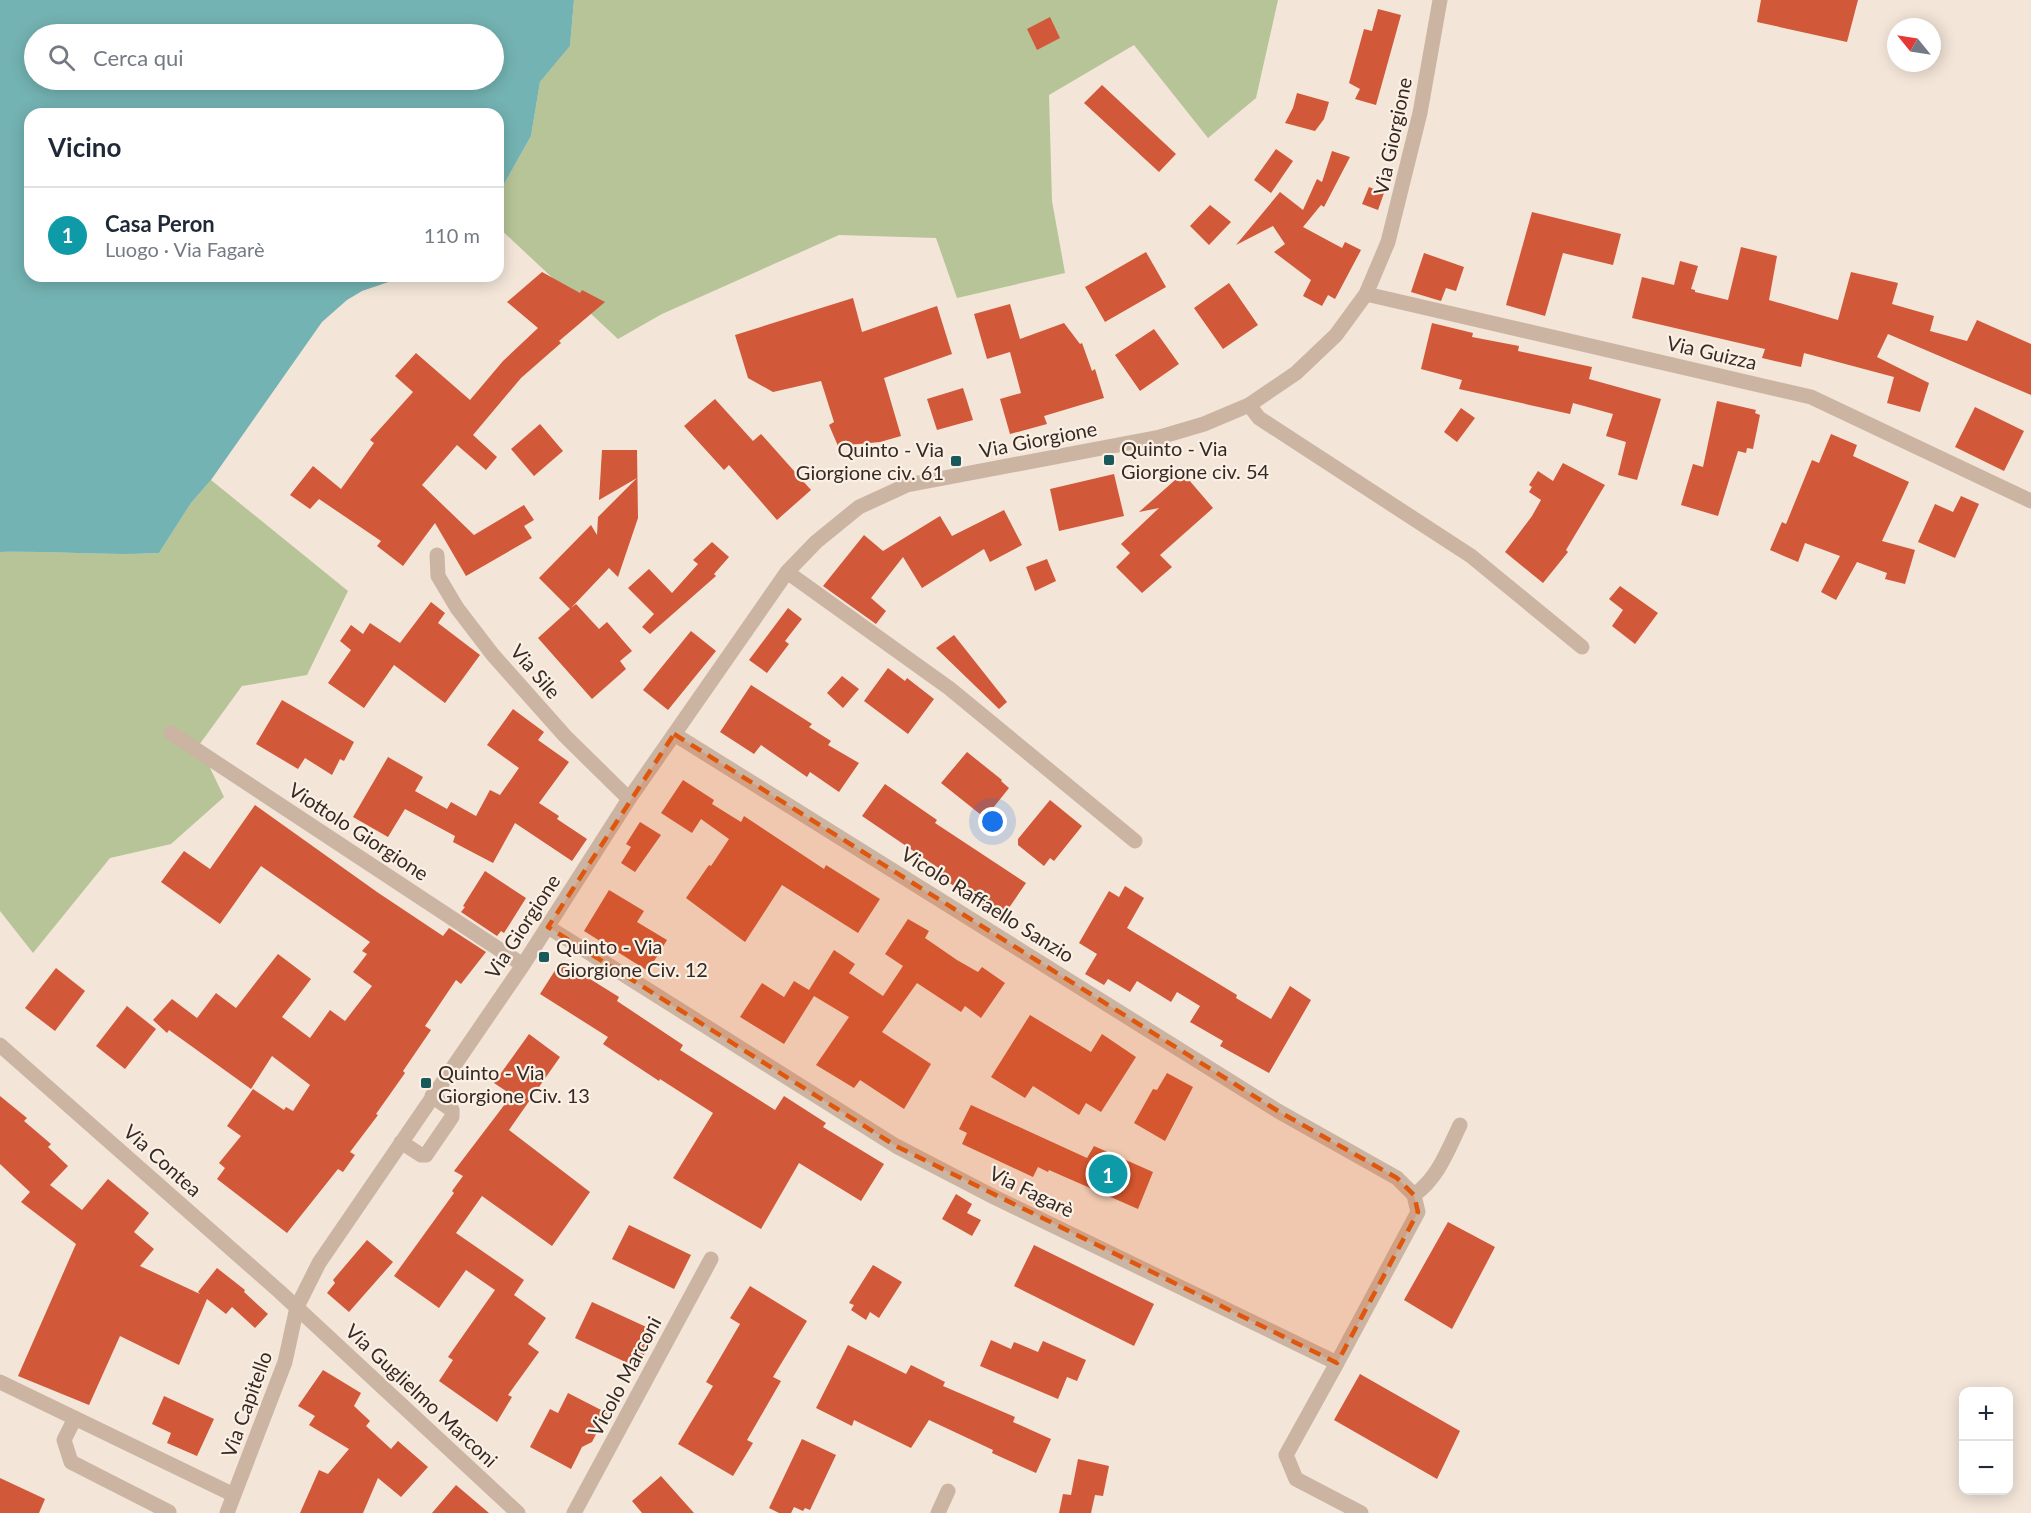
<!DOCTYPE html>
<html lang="it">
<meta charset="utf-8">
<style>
body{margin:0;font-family:Lato,sans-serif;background:#f6f6f7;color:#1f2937}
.controls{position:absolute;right:18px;bottom:18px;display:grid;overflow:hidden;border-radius:12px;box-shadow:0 3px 15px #0003}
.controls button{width:54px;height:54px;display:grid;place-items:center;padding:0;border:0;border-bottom:2px solid #e0e1e3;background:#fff;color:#1f2937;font:30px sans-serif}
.compass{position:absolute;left:1887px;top:18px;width:54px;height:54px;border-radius:50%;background:#fff;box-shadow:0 3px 15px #0003;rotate:300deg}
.you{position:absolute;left:993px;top:822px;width:21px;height:21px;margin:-15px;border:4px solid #fff;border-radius:50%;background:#1a73e8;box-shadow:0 0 0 9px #1a73e833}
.badge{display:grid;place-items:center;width:39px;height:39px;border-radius:50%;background:#185a5c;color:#fff;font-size:20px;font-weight:700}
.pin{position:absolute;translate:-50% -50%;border:3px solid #fff;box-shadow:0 2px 6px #0006}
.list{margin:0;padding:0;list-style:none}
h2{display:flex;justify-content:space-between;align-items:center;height:78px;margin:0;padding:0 24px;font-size:26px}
h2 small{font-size:20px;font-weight:400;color:#747a83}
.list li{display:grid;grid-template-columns:39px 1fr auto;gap:18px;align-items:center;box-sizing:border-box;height:96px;padding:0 24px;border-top:2px solid #e0e1e3}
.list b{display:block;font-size:22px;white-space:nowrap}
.list p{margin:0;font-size:20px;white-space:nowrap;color:#747a83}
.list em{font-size:20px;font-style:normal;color:#747a83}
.icon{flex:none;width:33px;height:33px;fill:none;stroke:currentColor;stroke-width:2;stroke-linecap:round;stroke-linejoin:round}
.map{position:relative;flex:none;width:2031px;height:1513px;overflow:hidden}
.search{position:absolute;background:#fff;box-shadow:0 3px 15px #0003;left:24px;top:24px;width:480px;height:66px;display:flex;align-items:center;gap:15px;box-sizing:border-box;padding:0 21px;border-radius:33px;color:#747a83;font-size:22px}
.panel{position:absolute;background:#fff;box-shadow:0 3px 15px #0003;left:24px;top:108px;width:480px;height:174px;border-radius:18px}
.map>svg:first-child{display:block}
.green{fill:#b6c497}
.water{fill:#74b3b3;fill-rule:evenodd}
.building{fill:#d15838}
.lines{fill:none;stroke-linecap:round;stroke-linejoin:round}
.minor{stroke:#ccb4a3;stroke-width:15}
.marked{fill:#df570d;fill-opacity:0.2;stroke:#df570d;stroke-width:4.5;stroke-dasharray:12 8;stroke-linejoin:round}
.poi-dot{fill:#185a5c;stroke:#fbf0e4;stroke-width:2}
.labels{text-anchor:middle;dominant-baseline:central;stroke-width:4.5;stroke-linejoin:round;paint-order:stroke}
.street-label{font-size:20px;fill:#372a26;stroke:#fbf0e4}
.poi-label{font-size:20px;fill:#372a26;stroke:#fbf0e4;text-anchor:start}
</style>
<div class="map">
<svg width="2031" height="1513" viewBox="0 0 2031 1513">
<rect width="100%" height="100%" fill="#f3e5d8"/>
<!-- green -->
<path class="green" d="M574,0H1278L1256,98L1208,138L1134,45L1049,95L1052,201L1065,273L957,298L936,238L839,235L662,314L618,339L498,227V195L531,136L540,82L570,46Z
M211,480L348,591L307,675L242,686L199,745L224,797L171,844L110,858L33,953L0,911V552C53,551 106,556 159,553L191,503Z"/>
<!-- water -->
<path class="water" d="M0,0H574L570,46L540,82L531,136L498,195V114H30V276H406L362,291L347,300L322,322L211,480L191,503L159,553C106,556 53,551 0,552ZM34,34H494V80H34Z"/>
<!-- building -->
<path class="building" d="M1761,0H1858L1847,42L1757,22Z
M1378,9L1401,15L1376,105L1355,99L1360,89L1349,83L1364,29L1372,31Z
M1050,17L1060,38L1037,50L1027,29Z
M1102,85L1176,154L1159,172L1084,103Z
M1297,93L1329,102L1324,119L1315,131L1285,123L1293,108Z
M1276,149L1293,161L1271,193L1254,180Z
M1332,151L1350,157L1324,207L1321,205L1303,227L1342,248L1345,242L1361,250L1335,299L1328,295L1322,306L1303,296L1311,280L1274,252L1285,244L1273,226L1236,245L1280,192L1303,210L1317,179L1322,182Z
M1369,187L1384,193L1378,210L1362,204Z
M1210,205L1231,222L1209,245L1190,226Z
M1532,212L1621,234L1613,265L1563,253L1545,316L1506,305Z
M1741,247L1777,256L1769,300L1838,320L1851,272L1898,283L1892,304L1934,316L1930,331L1967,341L1977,320L2031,344V395L1888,334L1877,357L1929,383L1920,412L1887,403L1894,377L1804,353L1801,367L1762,358L1765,349L1632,318L1642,277L1674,285L1680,261L1698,266L1691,289L1695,290V292L1728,300Z
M1146,252L1166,287L1105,322L1085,287Z
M1424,253L1464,267L1456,291L1446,288L1441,301L1411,292Z
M542,272L580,293L582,290L605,302L559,341L561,343L521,378L473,435L497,457L486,470L457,445L422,485L474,535L524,505L534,520L524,526L532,538L466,576L435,523L403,566L377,546L381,541L319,499L310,509L290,495L313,466L341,489L374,443L370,440L413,392L395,376L416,353L470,400L503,361L538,328L507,302Z
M1229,283L1258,325L1223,349L1194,308Z
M853,298L862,332L937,306L952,354L884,378L901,436L880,442L838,446L829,425L834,422L821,381L773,392L748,378L735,335Z
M1010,304L1020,339L1064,323L1080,344L1082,343L1092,371L1095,369L1104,398L1044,416L1047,424L1010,434L1000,399L1021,393L1010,352L987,359L974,314Z
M1432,323L1473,333L1472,337L1519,346L1518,351L1592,367L1589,379L1661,399L1637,480L1618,475L1626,442L1606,436L1613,414L1573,403L1570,414L1459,389L1462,380L1421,369Z
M1154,329L1179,364L1140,391L1115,355Z
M963,388L973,420L937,430L927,399Z
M715,399L753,441L761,434L811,490L777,520L729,465L724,470L684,426Z
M1717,401L1756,410L1755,413L1760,415L1753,449L1747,448L1746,453L1738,451L1718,516L1681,505L1693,464L1703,467Z
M1975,407L2024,431L2004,471L1955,447Z
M1461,408L1475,418L1457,442L1444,432Z
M540,424L563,451L534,476L511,449Z
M1831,434L1857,445L1853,456L1909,482L1882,541L1915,550L1905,584L1885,579L1887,573L1857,562L1836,600L1821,592L1840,556L1805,543L1798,562L1770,550L1782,522L1786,524L1812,460L1819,463Z
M602,450H637L638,518L618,577L609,568L571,608L576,604L599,629L607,622L632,651L620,661L626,669L592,699L538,638L570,609L539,578L591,525L597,535L598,517L637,478L599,500Z
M1563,463L1605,485L1566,550L1568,552L1543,583L1505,552L1532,516L1541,500L1529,492L1532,487L1529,485L1538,471L1553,481Z
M1183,473L1213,508L1160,555L1172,567L1142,593L1116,567L1130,553L1121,544L1159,508L1139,512Z
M1114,474L1124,516L1059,531L1050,489Z
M1961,496L1979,504L1955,558L1918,542L1935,504L1953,512Z
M1004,510L1022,545L990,562L984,549L922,588L903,557L871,598L886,611L876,624L823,586L864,535L883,551L940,516L952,536Z
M712,542L729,557L714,574L716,576L650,634L642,627L654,614L628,588L649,569L672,593L698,564L693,560Z
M1047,559L1056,581L1035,591L1026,567Z
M1620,586L1658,613L1635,644L1612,626L1623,610L1609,599Z
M431,602L445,613L438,623L480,655L445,703L394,665L364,708L328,683L351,650L340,641L351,625L363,634L370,623L400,643Z
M788,608L802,619L785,641L789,644L767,673L749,660Z
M691,631L716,651L668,710L643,690Z
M954,635L1007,702L999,709L936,648Z
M888,668L905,681L907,678L934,699L908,734L864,701Z
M842,676L859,689L843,708L827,693Z
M751,685L812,724L809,727L831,741L828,745L859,763L839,792L810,772L807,777L761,745L754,754L720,732Z
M282,700L354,742L344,761L340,759L332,775L305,758L298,769L256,744Z
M513,709L544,732L538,740L569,762L539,803L559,816L557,819L587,839L572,861L515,823L493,863L453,842L455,836L405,809L388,837L353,817L388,757L423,777L415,791L447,809L451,802L476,816L490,790L500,795L519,768L487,745Z
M967,752L1002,780L1001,781L1009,788L985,818L941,783Z
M683,780L714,800L712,804L741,822L744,816L824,869L826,865L880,899L858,933L782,885L745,942L686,898L709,865L711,866L729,839L701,819L692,833L661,813Z
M885,784L937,820L935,823L1026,883L1002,918L936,874L940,869L862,816Z
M1050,800L1082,826L1054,861L1050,858L1044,866L1018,845V839Z
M255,805L377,892L443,936L449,928L486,952L461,984L456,980L425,1026L431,1030L403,1071L405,1073L376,1114L378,1115L350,1152L355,1155L343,1172L338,1169L287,1233L217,1179L225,1168L219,1163L241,1136L227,1126L253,1089L284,1110L286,1107L293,1111L310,1085L272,1056L251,1089L169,1030L167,1033L153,1020L172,999L197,1018L216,993L236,1008L278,954L311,979L282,1017L310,1038L330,1010L345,1021L372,986L353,972L367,954L362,951L370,942L261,866L220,924L161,882L184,851L210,869Z
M640,822L661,835L635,872L621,863L631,847L626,844Z
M485,871L526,898L504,933L501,931L497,936L461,912L465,907L463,906Z
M1125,886L1144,898L1127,928L1237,995L1236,998L1271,1019L1290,986L1311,1000L1269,1073L1220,1046L1223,1041L1190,1022L1200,1006L1177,992L1171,1002L1137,981L1130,992L1108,979L1104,985L1085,974L1097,954L1079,943L1109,891L1119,897Z
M609,890L644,911L637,922L667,940L648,971L584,931Z
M908,919L929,931L925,938L957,960L978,972L982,967L1005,983L981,1018L965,1006L961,1012L917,983L882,1032L931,1064L904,1109L860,1080L854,1088L816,1065L849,1017L814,996L784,1044L740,1017L762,983L784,997L794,981L809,990L834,950L855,964L849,973L883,996L903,966L885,954Z
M561,961L619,997L617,1001L683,1045L680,1050L775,1110L784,1096L826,1123L823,1127L884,1164L861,1201L799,1163L761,1229L673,1178L713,1113L660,1079L659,1081L603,1044L608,1037L540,994Z
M56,968L85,991L55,1031L25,1008Z
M127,1006L156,1029L125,1069L96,1046Z
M1030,1015L1091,1052L1102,1034L1136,1057L1101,1112L1086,1103L1079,1115L1033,1086L1025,1098L991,1077Z
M529,1034L560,1057L509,1130L590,1192L552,1246L482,1196L456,1233L524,1280L514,1295L546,1318L528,1344L539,1352L508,1395L512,1397L497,1422L439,1381L453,1360L448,1357L495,1290L466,1270L439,1308L394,1276L454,1193L452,1191L463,1176L454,1171L512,1095L494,1083Z
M1167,1073L1193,1087L1165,1141L1134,1123L1153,1089L1157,1090Z
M0,1096L27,1118L24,1121L51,1144L48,1147L68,1166L50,1185L82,1210L108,1179L149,1213L134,1232L154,1249L140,1266L200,1294L198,1292L217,1268L245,1290L244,1292L268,1314L255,1328L232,1307L226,1314L207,1299L179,1365L120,1336L89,1405L18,1376L76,1244L21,1202L30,1192L0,1164Z
M971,1105L1087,1158L1094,1146L1153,1172L1138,1209L1049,1170L1048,1172L1038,1167L1033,1177L962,1144L967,1133L959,1129Z
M956,1194L972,1204L967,1213L981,1220L972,1236L942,1219Z
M1448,1222L1495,1247L1452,1329L1404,1300Z
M629,1225L691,1255L674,1289L612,1259Z
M367,1240L393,1262L349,1312L327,1293L335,1283L333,1280Z
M1034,1245L1154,1304L1134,1346L1014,1286Z
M873,1265L902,1282L879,1318L870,1312L866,1320L851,1310L854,1305L849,1303Z
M750,1286L807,1321L773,1377L781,1381L747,1440L753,1443L733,1476L678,1444L713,1386L706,1382L740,1324L730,1318Z
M592,1302L655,1331L638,1368L575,1338Z
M991,1340L1011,1349L1014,1342L1038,1352L1043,1341L1086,1360L1077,1381L1067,1377L1058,1399L980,1366Z
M848,1345L906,1374L911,1365L945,1382L943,1386L1015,1417L1013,1422L1051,1439L1036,1473L992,1453L993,1450L929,1420L911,1448L854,1420L852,1426L816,1408Z
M323,1370L361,1393L354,1406L370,1421L366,1426L391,1449L398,1441L428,1467L401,1497L378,1478L363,1513H300L319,1470L328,1474L349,1449L309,1425L315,1416L298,1406Z
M1360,1374L1460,1431L1437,1479L1334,1420Z
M568,1393L607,1413L592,1442L582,1447L571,1469L530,1447L550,1409L558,1413Z
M164,1396L214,1419L197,1456L167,1443L171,1433L152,1424Z
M802,1439L836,1455L810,1510L805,1508L803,1511L794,1507L791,1513H779L769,1508Z
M1078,1459L1109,1466L1103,1496L1095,1495L1091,1513H1059L1063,1494L1071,1495Z
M661,1476L694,1513H642L632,1501Z
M0,1478L45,1499L39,1513H0Z
M456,1485L489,1513H432Z"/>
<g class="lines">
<!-- minor -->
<path class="minor" d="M1366,294L1811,397L2031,501
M1249,405L1259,418L1471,556L1582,647
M437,555L438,576L457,608L493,655L565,736L629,799
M787,572L949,688L1135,841
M171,733L523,965
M674,734L1278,1111L1397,1178L1414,1195L1418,1212L1337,1363
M548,927L896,1146L994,1197L1337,1363L1286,1455L1296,1479L1361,1513
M0,1045L280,1292L518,1513
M401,1142L421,1155H426L452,1117V1110L432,1096
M1414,1195C1438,1178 1448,1150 1460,1125
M0,1382L234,1495
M75,1418L64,1440L71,1462L169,1512
M227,1513L285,1362L297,1307L319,1263L523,965L629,799L787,572L816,542L859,507L907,485L1160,437L1204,424L1249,405L1296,373L1336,335L1366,294L1388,242L1420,113L1440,0
M574,1513L711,1259
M938,1513L948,1491"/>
</g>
<!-- marked area -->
<path class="marked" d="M674,734L1278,1111L1397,1178L1414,1195L1418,1212L1337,1363L896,1146L548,927Z"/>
<!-- markers -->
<g class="poi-dot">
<rect x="1103" y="454" width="12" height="12" rx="3"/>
<rect x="950" y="455" width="12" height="12" rx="3"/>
<rect x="538" y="951" width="12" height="12" rx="3"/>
<rect x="420" y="1077" width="12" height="12" rx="3"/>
</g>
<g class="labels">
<!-- street labels -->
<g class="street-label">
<text transform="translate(1392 136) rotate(-78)">Via Giorgione</text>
<text transform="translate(1712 352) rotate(13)">Via Guizza</text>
<text transform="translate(1038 439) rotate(-11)">Via Giorgione</text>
<text transform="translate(536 671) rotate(49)">Via Sile</text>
<text transform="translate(359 831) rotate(33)">Viottolo Giorgione</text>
<text transform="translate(988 904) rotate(32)">Vicolo Raffaello Sanzio</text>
<text transform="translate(522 926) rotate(-57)">Via Giorgione</text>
<text transform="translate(163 1160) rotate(42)">Via Contea</text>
<text transform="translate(1032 1191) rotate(26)">Via Fagarè</text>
<text transform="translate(624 1376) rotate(-62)">Vicolo Marconi</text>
<text transform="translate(422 1395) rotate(43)">Via Guglielmo Marconi</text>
<text transform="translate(246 1404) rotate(-70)">Via Capitello</text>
</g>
<!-- poi labels -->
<g class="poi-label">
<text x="1121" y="448">Quinto - Via<tspan x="1121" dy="23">Giorgione civ. 54</tspan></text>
<text x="944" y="449" text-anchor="end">Quinto - Via<tspan x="944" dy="23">Giorgione civ. 61</tspan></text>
<text x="556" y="946">Quinto - Via<tspan x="556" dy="23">Giorgione Civ. 12</tspan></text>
<text x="438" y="1072">Quinto - Via<tspan x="438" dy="23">Giorgione Civ. 13</tspan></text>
</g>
</g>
</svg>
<div class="controls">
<button>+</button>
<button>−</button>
</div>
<svg class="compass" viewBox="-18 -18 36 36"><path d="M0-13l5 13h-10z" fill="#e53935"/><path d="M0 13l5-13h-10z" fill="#747a83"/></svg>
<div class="you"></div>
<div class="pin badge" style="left:1108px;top:1174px;background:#0f9aa8">1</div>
<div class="search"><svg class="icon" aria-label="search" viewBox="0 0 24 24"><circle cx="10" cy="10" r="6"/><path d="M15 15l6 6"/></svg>Cerca qui</div>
<section class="panel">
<h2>Vicino<small></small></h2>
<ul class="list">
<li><span class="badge" style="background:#0f9aa8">1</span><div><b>Casa Peron</b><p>Luogo · Via Fagarè</p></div><em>110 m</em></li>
</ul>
</section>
</div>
